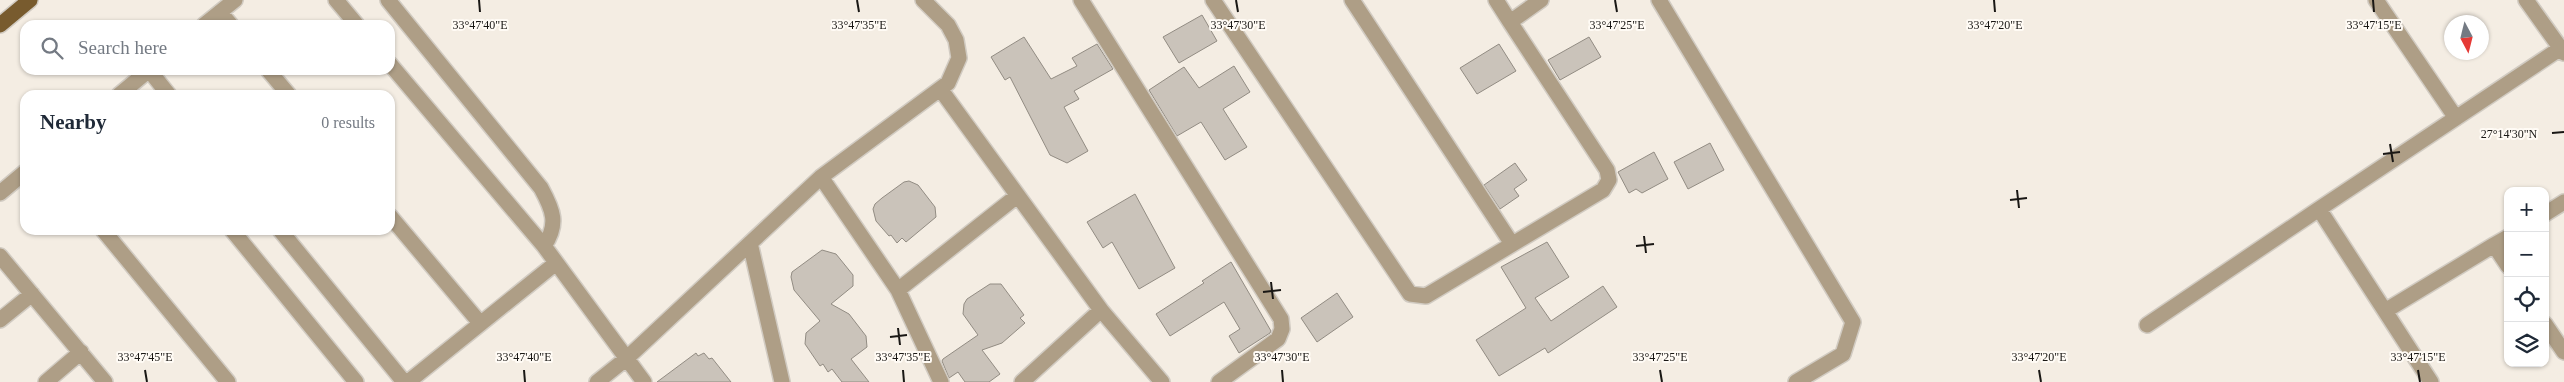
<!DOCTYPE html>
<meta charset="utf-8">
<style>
body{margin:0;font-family:Georgia,serif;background:#f6f6f7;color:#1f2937}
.controls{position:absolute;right:15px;bottom:15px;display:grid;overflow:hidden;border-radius:10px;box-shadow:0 1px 4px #0004}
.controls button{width:45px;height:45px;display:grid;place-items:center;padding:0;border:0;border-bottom:1px solid #e0e1e3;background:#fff;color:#1f2937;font:25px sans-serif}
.compass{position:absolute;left:2444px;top:15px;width:45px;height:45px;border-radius:50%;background:#fff;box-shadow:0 1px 4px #0004;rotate:173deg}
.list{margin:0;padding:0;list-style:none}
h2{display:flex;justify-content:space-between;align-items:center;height:65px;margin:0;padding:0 20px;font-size:21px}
h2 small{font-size:16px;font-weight:400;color:#747a83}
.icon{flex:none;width:28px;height:28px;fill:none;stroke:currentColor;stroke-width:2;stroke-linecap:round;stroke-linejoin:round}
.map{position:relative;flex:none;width:2564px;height:382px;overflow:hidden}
.search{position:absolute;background:#fff;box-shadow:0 1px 4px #0004;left:20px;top:20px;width:375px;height:55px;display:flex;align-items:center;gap:12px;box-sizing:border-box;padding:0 18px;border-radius:15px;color:#747a83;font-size:19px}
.panel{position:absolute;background:#fff;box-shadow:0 1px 4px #0004;left:20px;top:90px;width:375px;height:145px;border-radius:15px}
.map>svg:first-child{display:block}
.building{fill:#cac3ba;stroke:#928c83}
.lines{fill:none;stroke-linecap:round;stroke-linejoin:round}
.minor-casing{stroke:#d1cbc2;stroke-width:18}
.major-casing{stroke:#d1cbc2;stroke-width:18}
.minor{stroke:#ae9e86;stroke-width:15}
.major{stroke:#785b2e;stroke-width:15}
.ticks{fill:none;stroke:#191714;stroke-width:2}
.ticks-label{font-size:12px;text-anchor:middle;fill:#191714;stroke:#fffbf5;stroke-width:4;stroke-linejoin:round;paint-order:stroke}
</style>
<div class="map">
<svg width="2564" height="382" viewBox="0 0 2564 382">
<rect width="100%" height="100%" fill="#f4ede3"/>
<!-- building -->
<path class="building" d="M1202,15L1217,41L1179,63L1163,37Z
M1024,37L1051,79L1077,66L1072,58L1097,44L1113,69L1074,91L1079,99L1064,107L1088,151L1067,163L1050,155L1010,77L1005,80L991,57Z
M1589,37L1601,57L1560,80L1548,60Z
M1499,44L1516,71L1477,94L1460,68Z
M1234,66L1250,92L1223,109L1247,147L1225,160L1201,122L1177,136L1149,90L1184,67L1199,88Z
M1710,143L1724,170L1688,189L1674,162Z
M1654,152L1668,179L1642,193L1636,189L1629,193L1618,172Z
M1515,163L1527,180L1514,189L1519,196L1500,209L1484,185Z
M909,181L918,185L935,207L936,217L906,242L902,238L897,243L891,235L889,236L876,221L873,209L875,204L882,198L904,182Z
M1135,194L1175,268L1139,289L1112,242L1103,248L1087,222Z
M1547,242L1569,277L1535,298L1551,321L1603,286L1617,307L1548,353L1545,348L1499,376L1476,340L1526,308L1501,267Z
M822,250L836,254L853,275V286L831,304L849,314L866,336L867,347L851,359L869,382H842L832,369L828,372L823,364L820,366L805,344L806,333L820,321L794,290L791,277L792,272Z
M1231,262L1271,331L1270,333L1239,353L1229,336L1240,329L1224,302L1170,336L1156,314L1204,283L1202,281Z
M990,284H1001L1024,315L1020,318L1025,323L1002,343L982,350L1000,374L989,382H965L958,372L949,378L942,361L943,359L978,335L963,314L964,304L967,299Z
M1337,293L1353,317L1317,342L1301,318Z
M696,353L698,356L704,353L709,359L712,358L731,382H657Z"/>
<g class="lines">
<defs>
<path id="minor" d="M336,0L357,25
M388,0L541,188C553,210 559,224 544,246
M1081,0L1281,319L1282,329L1278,339L1219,382
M1213,0L1410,294L1426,296L1603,190L1609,180L1607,170L1510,22
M1352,0L1512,244
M1496,0L1510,22L1541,0
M1659,0L1853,322L1843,354L1796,382
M2376,0L2456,118
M2526,0L2564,53
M220,12L231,25
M204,25L235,0
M390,64L544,246L644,382
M149,70L169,95
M268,70L289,95
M941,90L1101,310L1162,382
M119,95L149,70
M821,177L898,290L941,382
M0,193L25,172
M2545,214L2564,202
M390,216L480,323
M103,230L228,382
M232,230L356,382
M280,230L404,382
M2508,237L2494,245L2508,266
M750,243L782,382
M2494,245L2385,311L2319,209L2561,48
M0,256L105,382
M898,290L1017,196
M2385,311L2431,382
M0,320L32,294
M2545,324L2564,352
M2147,325L2319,209
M46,382L81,352
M408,382L556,263
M597,382L627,358L821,177L948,83L959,58L956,40L948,25L923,0
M1022,382L1101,310"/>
<path id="major" d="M0,25L30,0"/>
</defs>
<!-- minor casing -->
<use href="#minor" class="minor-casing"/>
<!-- major casing -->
<use href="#major" class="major-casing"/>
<!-- minor -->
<use href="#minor" class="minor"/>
<!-- major -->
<use href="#major" class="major"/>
</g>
<!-- ticks -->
<path class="ticks" d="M479,0L480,12M857,0L859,12M1236,0L1238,12M1615,0L1617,12M1994,0L1995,12M2373,0L2374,12M2552,133L2564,132M2390,144L2393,162M2383,154L2400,152M2017,190L2019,208M2010,200L2027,198M1644,236L1646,253M1636,246L1654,244M1271,282L1273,299M1263,292L1281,290M898,328L900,345M890,337L907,335M145,370L147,382M524,370L525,382M903,370L904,382M1282,370L1283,382M1660,370L1662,382M2039,370L2041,382M2418,370L2420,382"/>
<g class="ticks-label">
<text x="2374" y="29">33°47'15"E</text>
<text x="480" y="29">33°47'40"E</text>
<text x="859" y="29">33°47'35"E</text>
<text x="1238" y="29">33°47'30"E</text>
<text x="1617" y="29">33°47'25"E</text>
<text x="1995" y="29">33°47'20"E</text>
<text x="2509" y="138">27°14'30"N</text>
<text x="145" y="361">33°47'45"E</text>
<text x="524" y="361">33°47'40"E</text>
<text x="903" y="361">33°47'35"E</text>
<text x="1282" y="361">33°47'30"E</text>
<text x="1660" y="361">33°47'25"E</text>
<text x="2039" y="361">33°47'20"E</text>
<text x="2418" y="361">33°47'15"E</text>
</g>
</svg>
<div class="controls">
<button>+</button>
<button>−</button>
<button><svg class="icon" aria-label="locate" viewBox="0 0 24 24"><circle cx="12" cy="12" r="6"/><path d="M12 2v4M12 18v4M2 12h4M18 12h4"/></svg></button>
<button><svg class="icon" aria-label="layers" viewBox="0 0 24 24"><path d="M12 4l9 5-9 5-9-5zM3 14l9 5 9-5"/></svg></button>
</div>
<svg class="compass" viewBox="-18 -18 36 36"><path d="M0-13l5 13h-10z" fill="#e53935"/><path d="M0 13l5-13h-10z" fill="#747a83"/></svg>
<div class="search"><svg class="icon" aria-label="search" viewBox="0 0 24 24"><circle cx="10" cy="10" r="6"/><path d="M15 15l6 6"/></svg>Search here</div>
<section class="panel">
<h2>Nearby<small>0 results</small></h2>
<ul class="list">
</ul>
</section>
</div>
